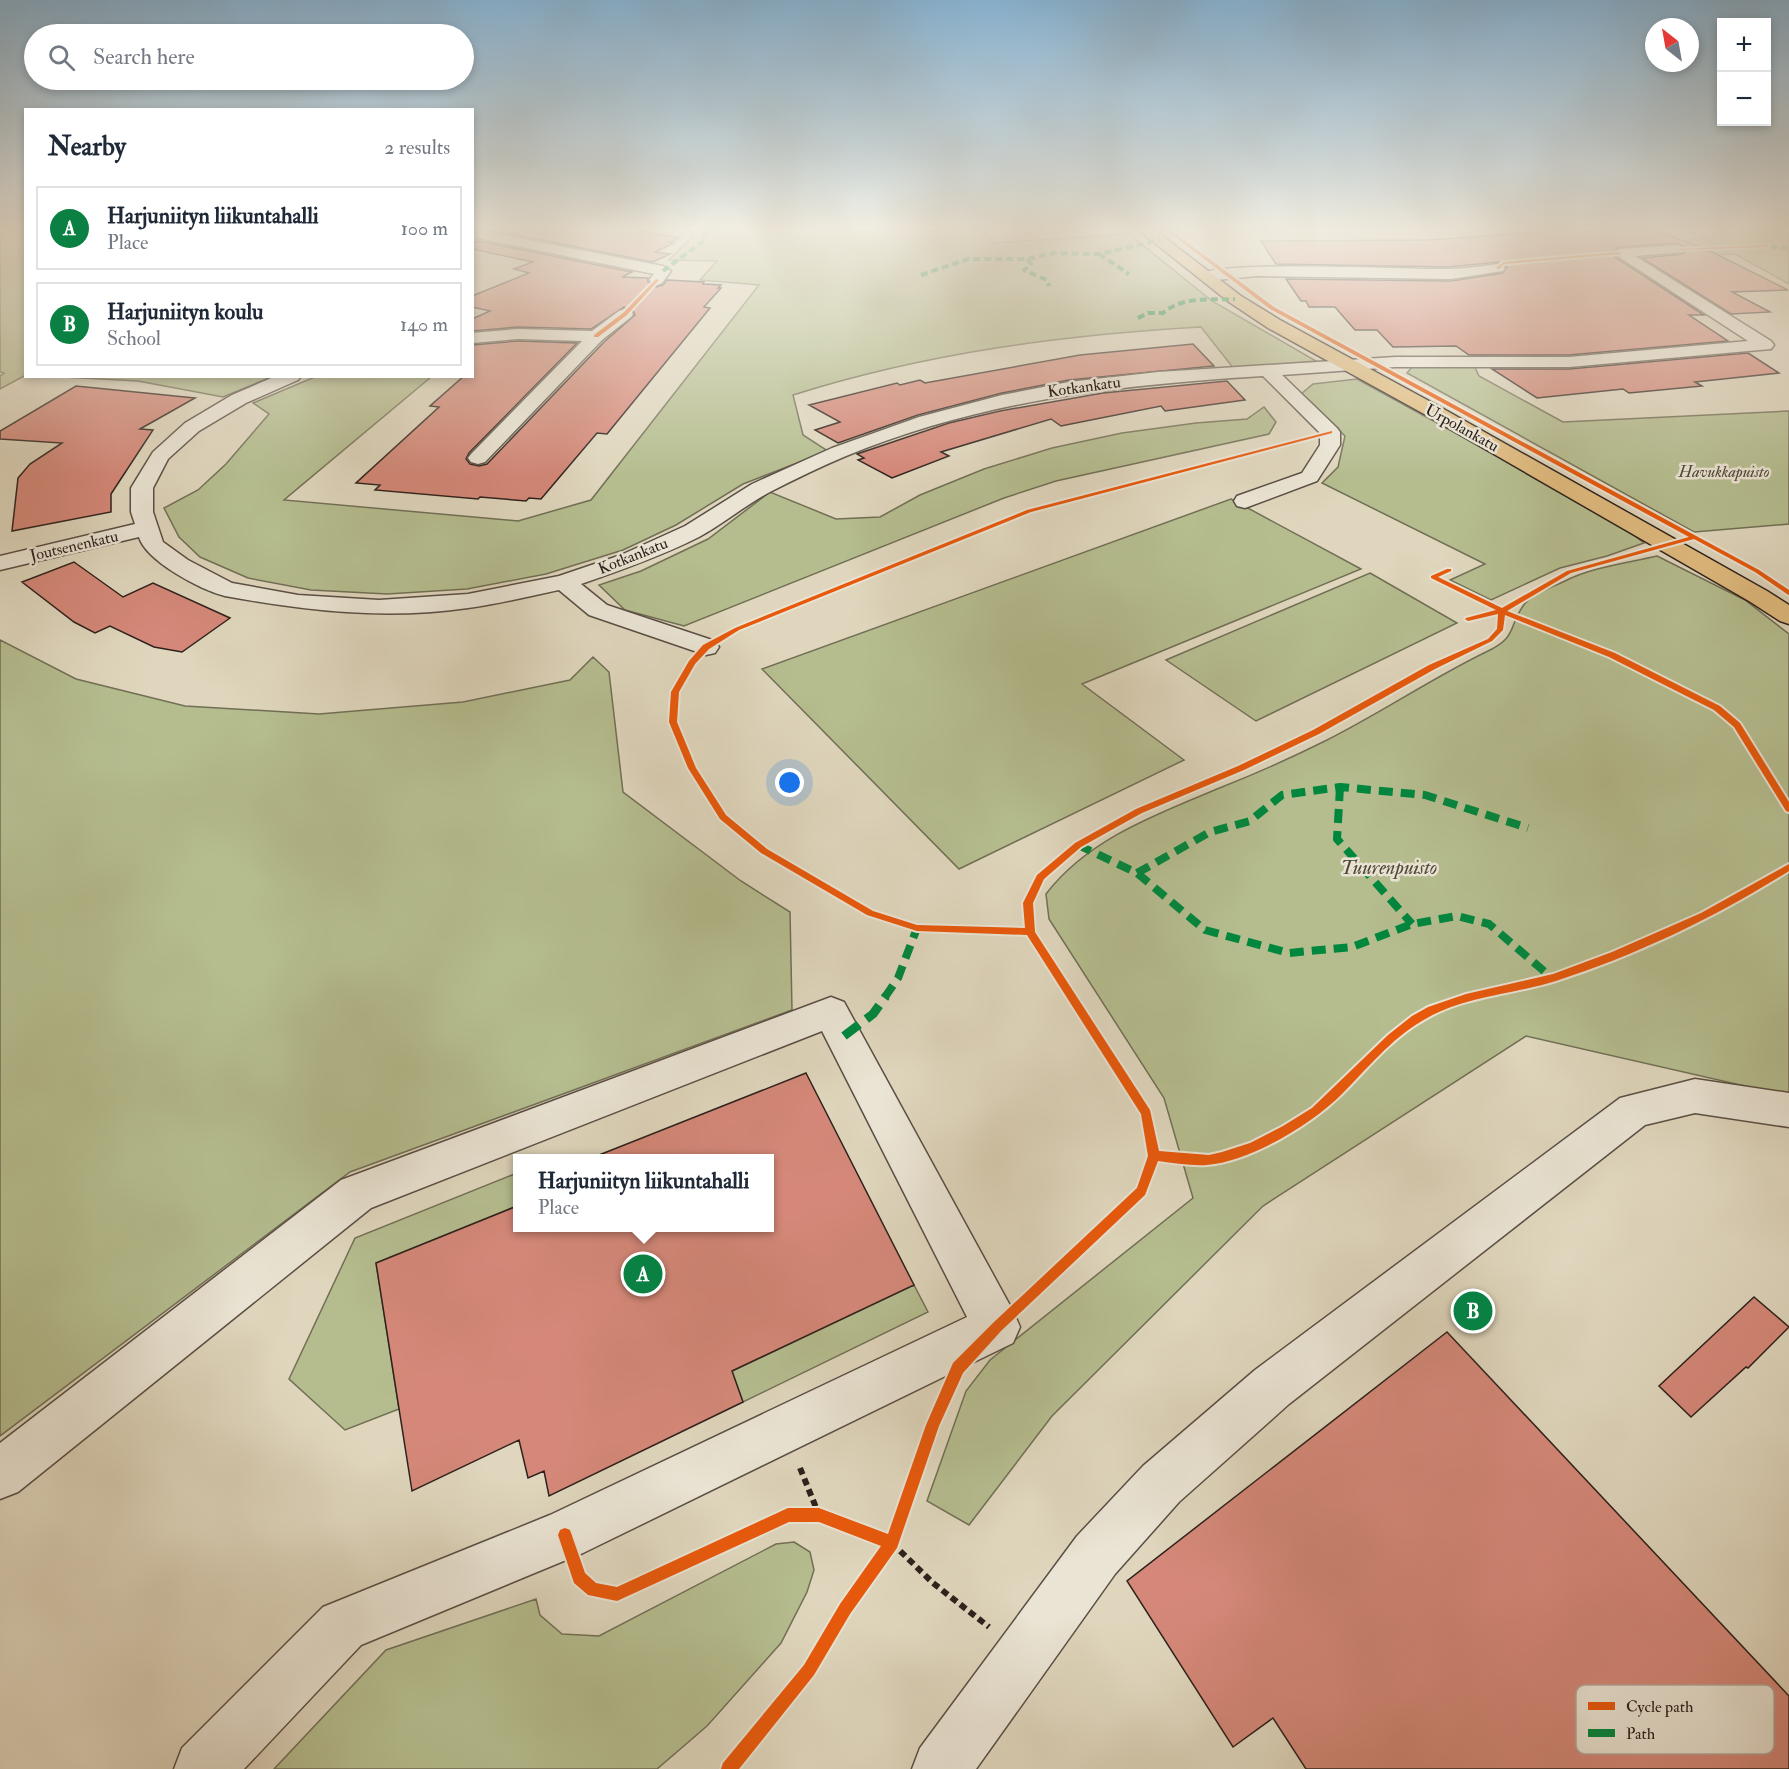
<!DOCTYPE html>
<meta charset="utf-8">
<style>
body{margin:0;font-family:"IM FELL Double Pica",serif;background:#f6f6f7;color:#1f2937}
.controls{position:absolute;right:18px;top:18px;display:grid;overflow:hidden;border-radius:0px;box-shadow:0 3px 9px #0003}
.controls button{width:54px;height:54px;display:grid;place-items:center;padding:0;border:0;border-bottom:2px solid #e0e1e3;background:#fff;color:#1f2937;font:30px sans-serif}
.compass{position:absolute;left:1645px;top:18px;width:54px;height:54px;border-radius:50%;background:#fff;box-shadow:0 3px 9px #0003;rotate:329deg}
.you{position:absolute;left:790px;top:783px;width:21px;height:21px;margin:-15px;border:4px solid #fff;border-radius:50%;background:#1a73e8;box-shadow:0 0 0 9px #1a73e833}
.badge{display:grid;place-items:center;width:39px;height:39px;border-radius:50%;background:#0b8043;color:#fff;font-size:20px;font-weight:700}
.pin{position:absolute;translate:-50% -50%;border:3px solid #fff;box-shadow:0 2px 6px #0006}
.popup{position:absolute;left:513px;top:1154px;width:261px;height:78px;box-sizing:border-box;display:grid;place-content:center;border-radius:0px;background:#fff;filter:drop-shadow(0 2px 4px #0005);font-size:20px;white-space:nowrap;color:#747a83}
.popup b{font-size:22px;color:#1f2937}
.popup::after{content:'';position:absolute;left:50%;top:100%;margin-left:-12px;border:12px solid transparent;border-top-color:#fff}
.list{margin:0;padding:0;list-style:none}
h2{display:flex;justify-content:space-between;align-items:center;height:78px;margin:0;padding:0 24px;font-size:26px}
h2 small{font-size:20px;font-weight:400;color:#747a83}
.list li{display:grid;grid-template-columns:39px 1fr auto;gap:18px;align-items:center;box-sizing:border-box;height:84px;margin:0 12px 12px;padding:0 12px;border:2px solid #e0e1e3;border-radius:0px}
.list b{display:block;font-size:22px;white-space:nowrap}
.list p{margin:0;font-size:20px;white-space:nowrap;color:#747a83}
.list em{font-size:20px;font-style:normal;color:#747a83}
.icon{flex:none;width:33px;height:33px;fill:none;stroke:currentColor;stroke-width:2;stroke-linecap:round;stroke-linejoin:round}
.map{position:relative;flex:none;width:1789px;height:1769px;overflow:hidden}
.search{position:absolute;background:#fff;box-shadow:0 3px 9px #0003;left:24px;top:24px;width:450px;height:66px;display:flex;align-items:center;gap:15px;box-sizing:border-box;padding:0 21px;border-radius:33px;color:#747a83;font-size:22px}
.panel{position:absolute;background:#fff;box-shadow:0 3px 9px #0003;left:24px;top:108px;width:450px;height:270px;border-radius:0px}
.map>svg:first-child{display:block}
.green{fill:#b5bd8f;stroke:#716f56;stroke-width:1.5}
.building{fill:#d58879;stroke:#2d211c;stroke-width:1.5}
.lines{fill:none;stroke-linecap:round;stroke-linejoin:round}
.minor-casing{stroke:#5a4e44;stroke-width:3}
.major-casing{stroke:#2d211c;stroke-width:3}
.path{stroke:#2d211c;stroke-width:6;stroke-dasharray:7 4.5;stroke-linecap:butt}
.minor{fill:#eae4d4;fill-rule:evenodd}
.major{fill:#e0bb7e;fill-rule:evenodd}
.quiet-far2{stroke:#00873e;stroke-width:4;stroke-dasharray:7 4;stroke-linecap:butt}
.quiet-far1{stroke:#00873e;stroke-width:8;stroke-dasharray:14 8;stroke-linecap:butt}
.quiet{stroke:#00873e;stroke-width:9;stroke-dasharray:19 9;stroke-linecap:butt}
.cycleway-casing{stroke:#eae4d4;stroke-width:4}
.cycleway{fill:#e8590c;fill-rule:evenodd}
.labels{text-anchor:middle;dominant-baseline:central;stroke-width:5;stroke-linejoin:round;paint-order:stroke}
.far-street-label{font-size:16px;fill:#2d211c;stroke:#eae4d4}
.far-park-label{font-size:16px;font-style:italic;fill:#4f4839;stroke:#eae4d4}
.park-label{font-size:20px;font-style:italic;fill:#4f4839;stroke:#eae4d4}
.key{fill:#eae4d4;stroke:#b1aa9d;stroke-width:1.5}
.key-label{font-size:16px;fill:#2d211c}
</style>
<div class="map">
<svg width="1789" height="1769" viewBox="0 0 1789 1769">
<rect width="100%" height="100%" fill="#dfd6bd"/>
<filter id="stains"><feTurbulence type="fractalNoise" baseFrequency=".00333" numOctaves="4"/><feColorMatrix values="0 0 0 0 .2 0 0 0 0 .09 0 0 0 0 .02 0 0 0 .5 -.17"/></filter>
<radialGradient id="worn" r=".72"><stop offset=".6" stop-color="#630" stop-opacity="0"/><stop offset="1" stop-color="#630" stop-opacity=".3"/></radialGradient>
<!-- green -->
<path class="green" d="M0,228H25L26,375L0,389V376L4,373L0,372Z
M688,228H982L994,243L1129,234L1212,301L1316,361L1234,369L1201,327C1061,335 926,353 793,395L803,435L828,451L743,484L676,525L623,550L546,574L467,589L387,594L311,590L248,578L200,557L179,537L164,508L198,490L226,464L269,414L253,403L317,376L431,377L284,500L518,521L591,500L759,285L700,280L717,261L669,260L692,237Z
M1680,228H1789V284L1735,254L1699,256L1673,242L1706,238Z
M1474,365L1479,376L1563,422L1789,411V524L1694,532L1407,373L1412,367Z
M63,377L271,376V377L223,397L138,381Z
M1357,379L1615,521L1644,543L1607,556L1560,568L1491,600L1450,580L1485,564L1322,483L1338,467L1345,436L1301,394L1313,384Z
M1264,407L1276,422L1269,434L1056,481L1004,498L684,626L625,610L599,585L641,571L708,539L770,492L836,519L880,517L920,495L984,469L1052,448L1122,433L1196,423L1247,419Z
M1231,499L1361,569L1082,684L1184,760L959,869L762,669Z
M1657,556L1745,600L1789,634V1096L1526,1036L1263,1206L1052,1416L969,1525L927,1501L966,1391L990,1360L1193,1198L1164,1098L1049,919L1046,894C1089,838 1158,814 1222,787C1257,773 1291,758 1325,741C1381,713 1432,678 1488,651C1517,637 1508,628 1523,606C1531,594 1553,587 1565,581C1593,567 1627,563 1657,556Z
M1370,573L1457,623L1256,721L1166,660Z
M0,640L76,679L185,706L319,714L463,702L570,680L593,657L609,672L623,792L741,881L790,912L792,1010L350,1172L0,1436Z
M517,1173V1206L376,1263L399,1409L345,1430L289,1379L355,1238Z
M914,1285L928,1312L743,1402L732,1371Z
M794,1542L810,1552L814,1570L807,1592L781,1643L707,1726L657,1769H274L386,1650L536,1599L540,1615L562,1634L599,1636L776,1544Z"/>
<!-- building -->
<path class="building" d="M512,228L540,232L550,228H625L679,238L669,242L674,243L655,252L670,254L653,262L501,232Z
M1594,228H1650L1710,251L1788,290L1732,292L1770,312L1731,314L1642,258L1683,254L1687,250L1686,247L1678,243L1620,247L1612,251V255L1704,315H1689L1728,341L1569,355H1469L1456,346L1393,347L1377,330H1355L1335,307H1309L1306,301H1301L1286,279L1451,281L1503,273L1507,267L1499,262L1448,267L1276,264L1261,241L1429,240Z
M479,241L632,272L622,277L648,278V282L656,287L663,285L667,280L704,282L703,284L721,285L718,288H721L704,307L710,308L607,434L597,433L541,499L529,498L526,501L480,497L478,499L375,490L380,485L356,483L439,407L430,406L464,376H472V345L518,341L577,343L469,453L466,459L470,464L479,466L487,464L604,342L635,315L633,310L624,307L591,329L518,327L472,331V319L490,311L472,307V296L529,273L514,269L533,262L472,249V243Z
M1193,344L1214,366L1069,380L1002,393L918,415L838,443L815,430L840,422L809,405L897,383L900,385L920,380L925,383L1080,355Z
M1748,353L1779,373L1695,382L1702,386L1629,393L1623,389L1537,398L1492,369H1569Z
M1227,381L1245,400L1165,411L1161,406L1061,426L1051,419L941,452L949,456L892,478L858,460L864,458L857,454L949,423L1000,411L1103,393Z
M76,386L195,398L140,429L153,430L111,494V512L12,531L18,478L30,464L62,443L0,439V431Z
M74,562L123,597L153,583L230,618L182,652L154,647L110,626L95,633L74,622L22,582Z
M806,1073L914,1285L732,1371L743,1402L549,1496L544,1471L528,1478L519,1440L412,1491L376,1263L517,1206V1227H769V1158L594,1157Z
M1754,1297L1789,1327L1748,1368L1746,1367L1691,1417L1659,1386Z
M1447,1332L1789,1696V1769H1306L1273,1718L1233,1747L1127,1581Z"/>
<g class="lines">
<defs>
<path id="minor" d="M472,229L663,266L671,271L662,283L657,285L649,280L654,274L472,237Z
M1678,245L1685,249L1683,252L1635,256L1771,341L1774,345L1771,349L1569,367H1395L1282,375L1337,428L1340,432V445L1317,481L1245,508L1237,506L1234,501L1237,496L1302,473L1320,445V433L1263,376C1117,385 982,400 846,456C820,467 793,480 768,493C744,506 723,524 699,537C661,556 622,570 581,584L607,605L715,641L719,647L715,653L706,655L589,615L559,590C529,596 499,604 468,608C385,620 307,611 225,596C201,590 146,561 139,537L0,570V556L135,524L131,512V488L153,452L185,423L232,395L276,376H301L298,380L246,403L199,431L168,459L153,488V512L163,542L188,560L232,583L298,595L379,600L468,594L559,576L621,555L685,526L752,484L832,448L919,417L1002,395L1069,382L1158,372L1395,357H1569L1748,341L1613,253L1620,249Z
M1498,264L1505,268L1503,271L1451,279L1257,276L1206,281L1198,276C1213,259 1414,270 1448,269C1465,269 1482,266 1498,264Z
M625,309L631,311L633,314L631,317L602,340L485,462L478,464L471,462L468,458L471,454L582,341L518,339L472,343V333L518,329L592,331L619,311Z
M831,997L844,1002L1013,1311L1020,1327L1013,1343L583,1553L361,1645L244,1769H174L182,1748L323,1607L550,1515L967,1317L822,1031L371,1208L18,1492L0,1499V1443L341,1180Z
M1695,1079L1789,1093V1127L1695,1113L1645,1125L1289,1404L1179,1502L1115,1574L976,1769H912L920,1748L1077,1536L1143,1466L1255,1370L1620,1098Z"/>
<path id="major" d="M1136,228H1152L1241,296L1280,320L1440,407L1767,591L1789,605V624L1780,621L1749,601L1426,415L1268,328L1229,302Z"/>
</defs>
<!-- minor casing -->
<use href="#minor" class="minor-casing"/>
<!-- major casing -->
<use href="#major" class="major-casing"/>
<!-- path -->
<path class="path" d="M800,1468L819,1515
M892,1543L933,1583L989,1627"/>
<!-- minor -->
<use href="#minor" class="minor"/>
<!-- major -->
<use href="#major" class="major"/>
<!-- quiet-far2 -->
<path class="quiet-far2" d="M928,232L933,228
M1770,247L1789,248
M1099,254L1129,274
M1027,259L1031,264L1024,270L1047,280L1049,286
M663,271L705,240L703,236L712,229L710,228
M921,275L968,259H1027L1054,253L1099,254L1160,240
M1138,318L1148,313H1163C1182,296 1211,300 1235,299"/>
<!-- quiet-far1 -->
<path class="quiet-far1" d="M1340,787L1337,839L1412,924
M1078,845L1137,873L1205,930L1289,953L1352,947L1412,924L1457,916L1489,924L1552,978
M1137,873L1210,832L1250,821L1282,795L1340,787L1425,795L1528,828
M885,997L898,978L917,928"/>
<!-- quiet -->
<path class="quiet" d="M844,1036L873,1014L886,996"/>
<defs>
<path id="cycleway" d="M1163,228H1168L1274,307L1759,570L1789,590V595L1787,594L1755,572L1694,539L1571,573L1507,611L1615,653L1720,706L1740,723L1789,802V812L1786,811L1734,727L1714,710L1609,657L1505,615L1503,630L1492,641L1435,669L1319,734L1244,770L1142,813L1081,847L1044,879L1033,903L1035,932L1150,1110L1159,1151L1209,1155L1222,1152L1250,1143L1283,1126L1312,1108L1388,1035L1412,1016L1428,1007L1466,994L1553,974L1612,952L1701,913L1789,864V871C1716,917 1637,955 1556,981C1511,995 1462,996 1422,1021C1391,1039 1367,1069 1342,1094C1312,1124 1250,1162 1207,1165C1191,1166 1174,1163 1158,1161L1145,1195L1001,1331L963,1373L939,1426L897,1548L850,1614L814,1675L739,1769H721L723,1763L804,1665L840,1604L881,1546L819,1522H789L617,1601L588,1595L574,1583L558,1535L560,1530L565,1528L570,1530L585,1573L596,1583L617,1587L788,1508H819L888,1534L926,1425L953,1363L993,1323L1137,1188L1148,1156L1141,1114L1027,935L917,931L867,915L761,853L720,819L688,768L669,722L671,692L689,661L703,645L735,628L1027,510L1332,431V433L1031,512L739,630L709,649L695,664L679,692L677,722L696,768L726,815L767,849L873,911L917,925L1025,928L1023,903L1037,875L1075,843L1136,809L1238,766L1313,730L1429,665L1488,639L1497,629L1498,614L1468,621L1465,619L1466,618L1496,610L1431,578V576L1447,569H1451V571L1438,577L1502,608L1567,571L1689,537L1270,309Z
M1768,245L1769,247L1678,250L1676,249Z
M1620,252L1621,254L1504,264L1499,269L1496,268L1503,262Z
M656,279L659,280L627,315L598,337H594V335L623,313Z"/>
</defs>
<!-- cycleway casing -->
<use href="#cycleway" class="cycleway-casing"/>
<!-- cycleway -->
<use href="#cycleway" class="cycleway"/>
</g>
<!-- sky -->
<linearGradient id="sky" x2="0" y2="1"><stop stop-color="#88b5d6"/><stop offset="0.48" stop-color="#f1ede1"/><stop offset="1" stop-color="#f1ede1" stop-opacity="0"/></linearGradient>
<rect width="1789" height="476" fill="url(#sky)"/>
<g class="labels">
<!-- far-street labels -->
<g class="far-street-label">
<text transform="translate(1084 387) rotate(-8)">Kotkankatu</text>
<text transform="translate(1462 428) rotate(29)">Urpolankatu</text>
<text transform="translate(74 546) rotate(-13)">Joutsenenkatu</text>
<text transform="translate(633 556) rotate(-22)">Kotkankatu</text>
</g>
<!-- far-park labels -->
<g class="far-park-label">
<text x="1724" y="472">Havukkapuisto</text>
</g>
<!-- park labels -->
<g class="park-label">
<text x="1389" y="867">Tuurenpuisto</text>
</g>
</g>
<!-- legend -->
<rect x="1576" y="1685" width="198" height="69" rx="9" class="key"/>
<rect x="1588" y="1702" width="27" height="8" fill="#e8590c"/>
<rect x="1588" y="1729" width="27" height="8" fill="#00873e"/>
<g class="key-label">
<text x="1626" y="1712">Cycle path</text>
<text x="1626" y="1739">Path</text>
</g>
<rect width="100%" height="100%" filter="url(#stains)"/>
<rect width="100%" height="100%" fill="url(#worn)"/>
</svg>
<div class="controls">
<button>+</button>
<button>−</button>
</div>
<svg class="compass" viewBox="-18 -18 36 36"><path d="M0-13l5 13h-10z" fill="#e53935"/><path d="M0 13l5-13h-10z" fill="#747a83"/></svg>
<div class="you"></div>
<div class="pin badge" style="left:643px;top:1274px">A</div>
<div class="popup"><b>Harjuniityn liikuntahalli</b>Place</div>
<div class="pin badge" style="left:1473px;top:1311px">B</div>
<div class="search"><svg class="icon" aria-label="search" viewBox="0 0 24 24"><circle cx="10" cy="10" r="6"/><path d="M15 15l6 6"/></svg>Search here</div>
<section class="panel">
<h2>Nearby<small>2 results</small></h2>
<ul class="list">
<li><span class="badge">A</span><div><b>Harjuniityn liikuntahalli</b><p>Place</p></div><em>100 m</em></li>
<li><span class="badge">B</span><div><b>Harjuniityn koulu</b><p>School</p></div><em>140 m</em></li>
</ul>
</section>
</div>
